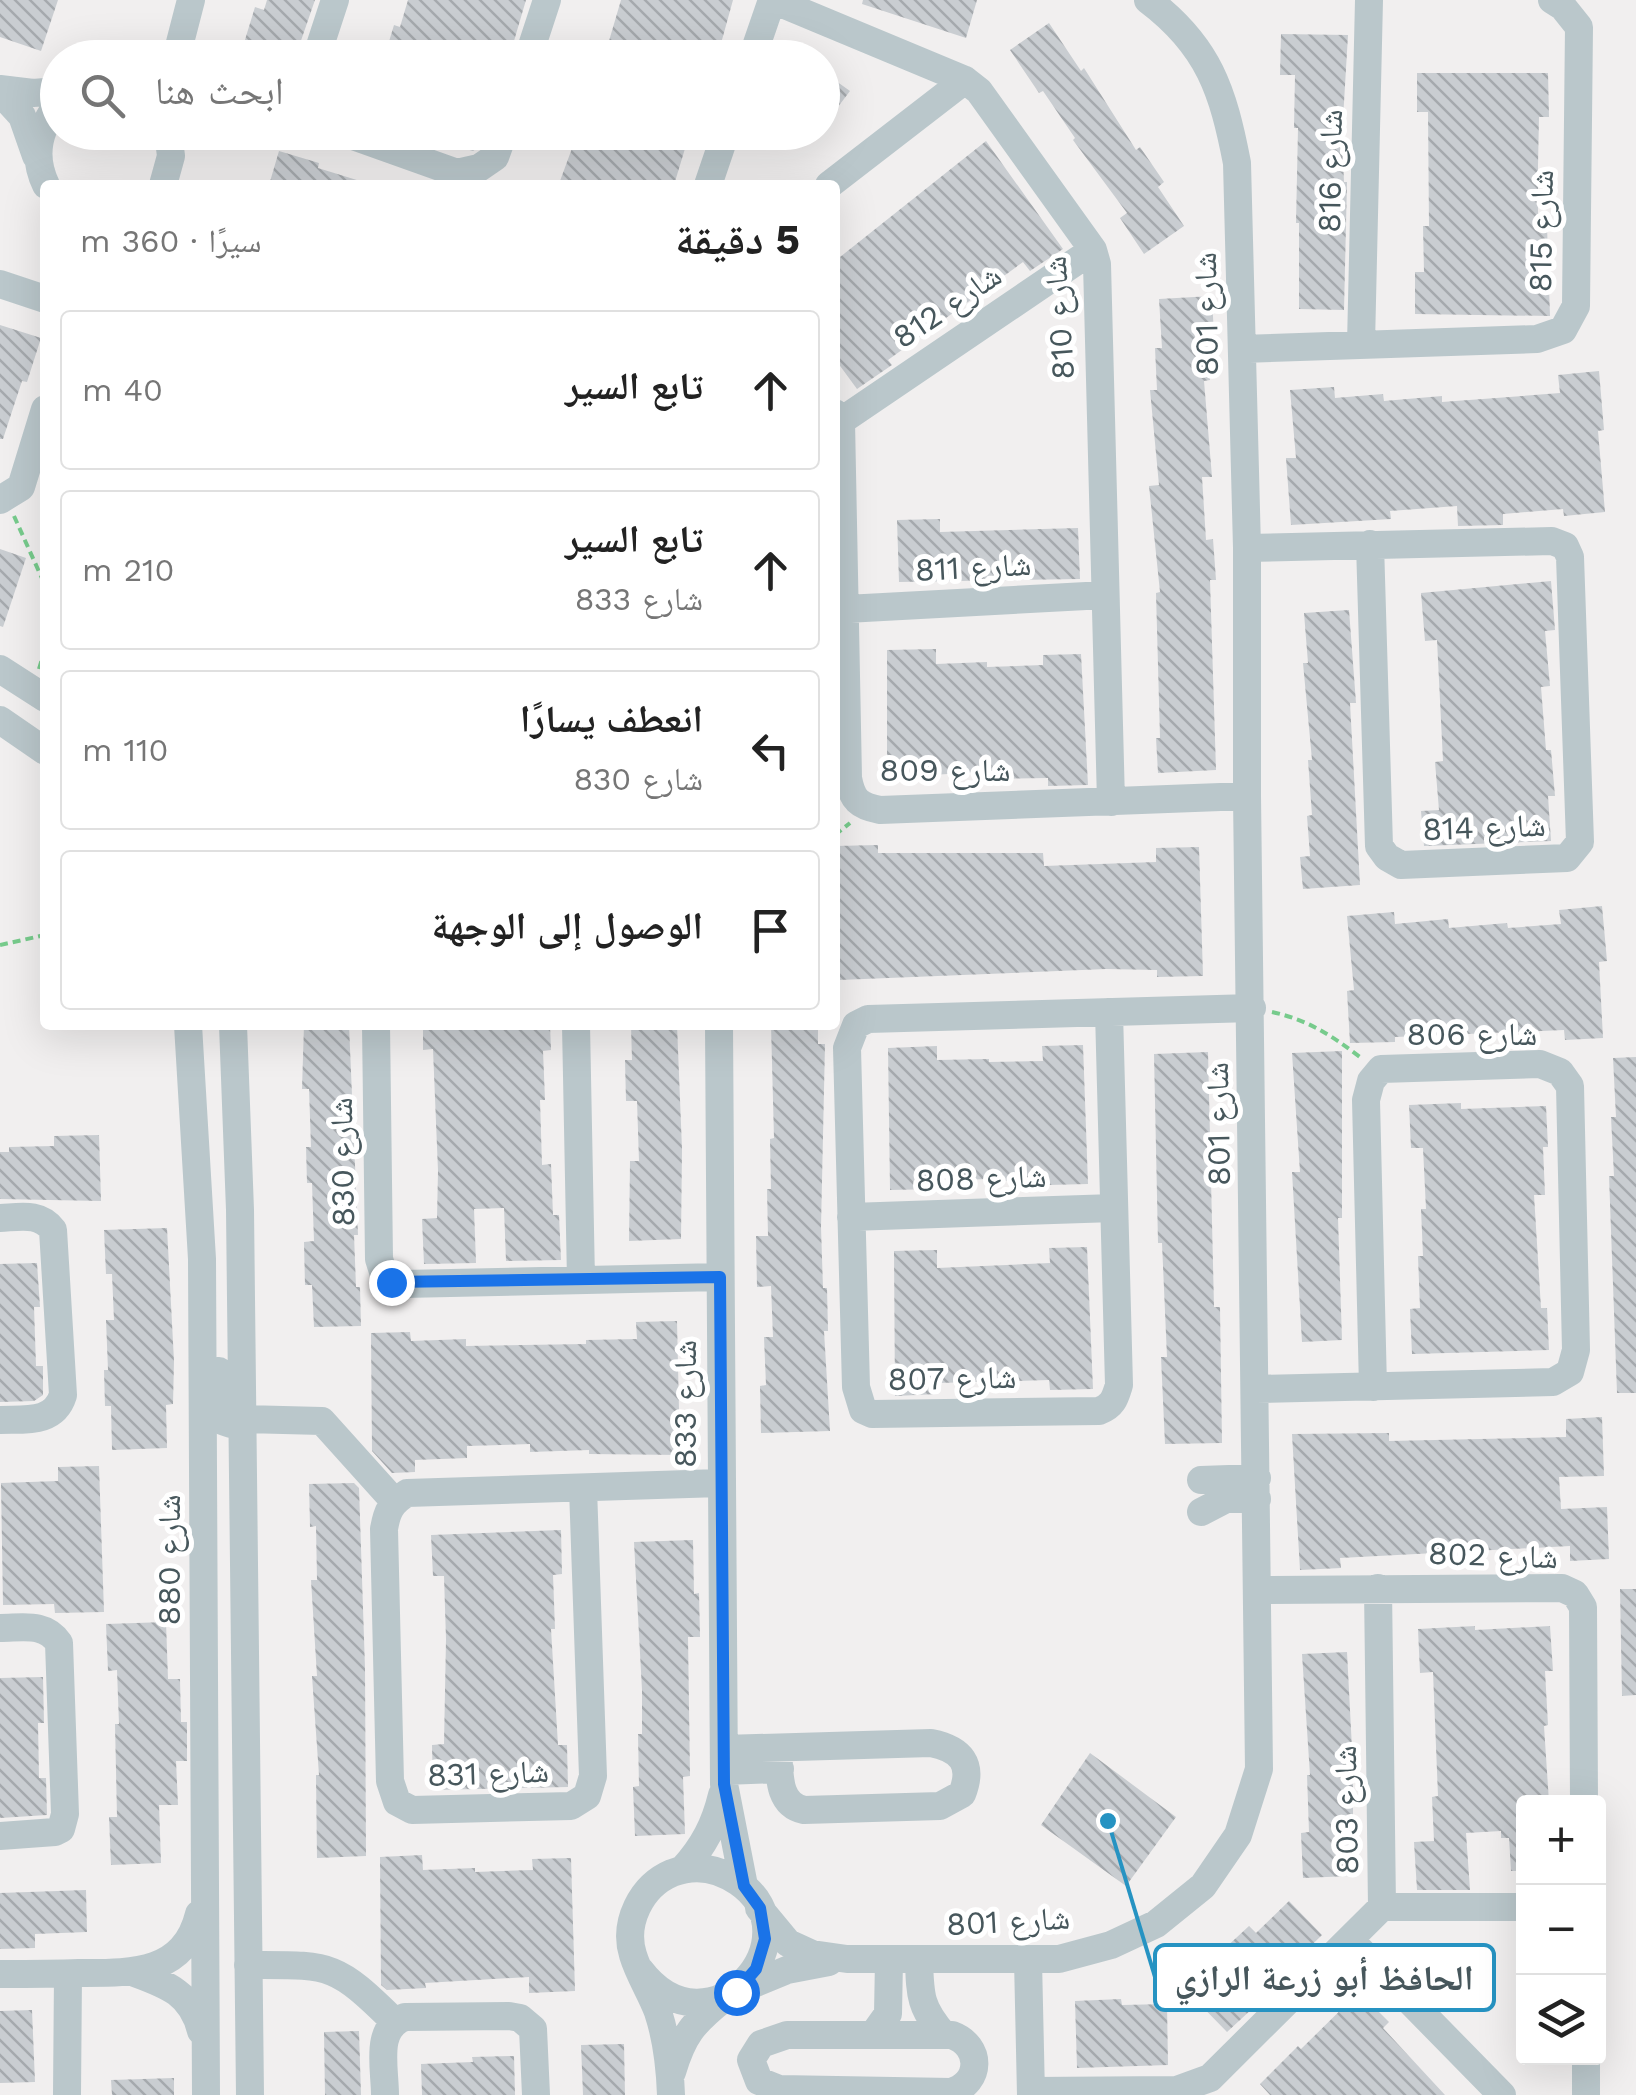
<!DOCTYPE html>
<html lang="ar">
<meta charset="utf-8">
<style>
body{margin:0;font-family:"Work Sans","Noto Naskh Arabic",sans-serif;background:#f6f6f6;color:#222;direction:rtl}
.controls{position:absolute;right:30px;bottom:30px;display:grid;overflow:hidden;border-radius:10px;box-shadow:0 10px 40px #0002}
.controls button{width:90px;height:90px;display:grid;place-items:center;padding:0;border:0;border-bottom:2px solid #e0e0e0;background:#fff;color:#222;font:50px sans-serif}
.stop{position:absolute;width:30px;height:30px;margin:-22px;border:8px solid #1a73e8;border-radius:50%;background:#fff}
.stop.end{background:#1a73e8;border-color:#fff;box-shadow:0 2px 10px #0008}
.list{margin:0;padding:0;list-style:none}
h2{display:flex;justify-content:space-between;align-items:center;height:130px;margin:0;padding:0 40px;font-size:42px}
h2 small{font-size:32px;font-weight:400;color:#767676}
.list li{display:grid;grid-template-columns:65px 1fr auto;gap:30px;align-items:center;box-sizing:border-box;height:160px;margin:0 20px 20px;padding:0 20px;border:2px solid #e0e0e0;border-radius:10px}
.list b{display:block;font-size:38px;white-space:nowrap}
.list p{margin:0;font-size:32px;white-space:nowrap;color:#767676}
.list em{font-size:32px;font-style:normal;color:#767676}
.icon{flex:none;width:55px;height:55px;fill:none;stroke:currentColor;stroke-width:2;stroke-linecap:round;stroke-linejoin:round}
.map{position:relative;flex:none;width:1636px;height:2095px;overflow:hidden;direction:ltr}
.search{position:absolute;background:#fff;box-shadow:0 10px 40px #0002;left:40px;top:40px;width:800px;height:110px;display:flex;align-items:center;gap:25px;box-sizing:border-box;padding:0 35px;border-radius:55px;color:#767676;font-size:38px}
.panel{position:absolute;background:#fff;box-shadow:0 10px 40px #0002;left:40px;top:180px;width:800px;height:850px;border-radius:10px;direction:rtl}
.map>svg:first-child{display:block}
.building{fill:url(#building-back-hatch)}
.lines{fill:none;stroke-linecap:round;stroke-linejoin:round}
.path{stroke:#77cb8c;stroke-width:4;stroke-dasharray:8 5;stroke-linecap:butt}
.minor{stroke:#bac7cb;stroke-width:28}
.route{stroke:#1a73e8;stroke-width:12}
.labels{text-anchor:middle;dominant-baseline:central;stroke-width:10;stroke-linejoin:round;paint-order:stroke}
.street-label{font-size:32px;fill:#47575c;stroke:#fff}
.leader{fill:none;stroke:#2693c2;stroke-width:4}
.callout-dot{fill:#2693c2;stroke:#fff;stroke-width:4}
.callout{fill:#fff;stroke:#2693c2;stroke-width:4}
.callout-label{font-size:35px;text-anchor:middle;font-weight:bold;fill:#47575c}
</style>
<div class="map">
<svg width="1636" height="2095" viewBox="0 0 1636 2095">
<defs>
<pattern id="building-back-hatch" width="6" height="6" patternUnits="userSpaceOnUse" patternTransform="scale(2.5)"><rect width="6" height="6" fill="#c9cdd1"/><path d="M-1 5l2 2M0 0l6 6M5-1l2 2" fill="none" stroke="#a5a9ad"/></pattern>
</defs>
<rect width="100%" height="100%" fill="#f1efef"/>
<!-- building -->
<path class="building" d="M0,0H58L41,51L0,37Z
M267,0H315L295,58H247L251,45L244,43L255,7L264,10Z
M408,0H526L509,58H384L394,25L400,27Z
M621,0H733L717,58L653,40L648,58H604Z
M863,0H977L966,38L862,4Z
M1049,23L1081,71L1084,68L1136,150L1140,147L1164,182L1158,187L1184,226L1144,254L1120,218L1127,213L1073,140L1075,138L1043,91L1039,93L1010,50Z
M1281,34L1348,35L1342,136L1344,182H1347L1344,310L1299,309V223H1296L1298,128H1294L1295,75H1280Z
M822,71L850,91L822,128Z
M1417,73H1548L1549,117H1539L1538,165V226H1547L1550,316L1415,314V272H1424L1423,226H1429L1428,112H1417Z
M425,132H485L480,146L473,151L425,137Z
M578,132H690L674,185H572L560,181Z
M986,141L1063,249L1030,271L1023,262L888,360L892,365L857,389L835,359V261Z
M279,151L319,163L318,168L360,181V185H269Z
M1212,296L1214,337H1207L1210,380L1204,381L1212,477H1202L1206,540L1213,539L1216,580H1210L1216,770L1158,773L1156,738H1160L1156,593L1160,592L1149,486L1159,485L1150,390H1157L1155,348H1162L1159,299Z
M0,325L41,338L27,382L22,381L3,439H0Z
M1599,371L1604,430L1598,431L1605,512L1564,516L1563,509L1503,514V525L1458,526L1457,506L1390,511L1391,519L1291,525L1286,458H1296L1290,390L1334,387L1335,398L1383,394L1384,401L1442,396V402L1496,398L1560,393L1558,375Z
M940,519V532L1078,528L1080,579L899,582L897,520Z
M0,549L26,558L3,627L0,626Z
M1551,581L1555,630L1545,631L1550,686L1541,687L1546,750H1551L1555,796H1548L1551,841L1424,846L1421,811L1439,810L1435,762L1443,761L1437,640L1425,641L1421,593Z
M1349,610L1356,703H1350L1360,885L1303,889L1300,857L1310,856L1307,816L1312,815L1308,760H1312L1303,663H1308L1304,613Z
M936,649V664L987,662V667L1043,665V655L1081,654L1088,785L1048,786V778L993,779V771L887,778V650Z
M878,845V853H1043L1044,866L1156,862V848L1199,847L1203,976L1157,977V970L1106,969L839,980L835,846Z
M1602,906L1607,961L1599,962L1603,1038L1565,1040L1564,1030L1395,1037V1042L1350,1043L1347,991L1354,990L1347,916L1394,912L1395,924L1448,919L1449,928L1507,923L1508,928L1561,924L1559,910Z
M304,1025H349L358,1235H354L356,1287H360L361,1326L314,1327L312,1285H305L304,1242L314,1241L312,1183H307L306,1147H311L309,1089H302Z
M423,1025H550L551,1050L543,1051L545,1100H540L542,1165L551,1164L553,1215H559L561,1260L506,1261L504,1208L474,1209L476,1263L424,1264L422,1219L437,1218L438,1171L433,1049L423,1050Z
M631,1025H677L682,1149L681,1239L629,1241L630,1161H639L637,1101H626L625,1060H632Z
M771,1025H818V1044H825L821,1227L823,1288H827L828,1331H824L830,1431L761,1433L760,1386L766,1385L764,1337H773L771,1286L757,1287L756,1236H768L767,1189H771L770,1139L774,1138Z
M1083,1045L1088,1184L1049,1185V1180L996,1181V1179L937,1180V1189L890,1190L888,1048L937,1046V1060L989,1059V1062L1043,1061L1042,1046Z
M1342,1051V1218H1338L1342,1340L1302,1342L1292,1172H1300L1292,1053Z
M1208,1052L1214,1307H1220L1222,1443L1165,1444L1161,1357H1167L1162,1243H1158L1154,1054Z
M1636,1057V1393H1617L1609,1176H1614L1611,1117H1616L1613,1058Z
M1461,1103V1109L1546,1106L1548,1147H1543L1545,1195H1534L1541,1308H1547L1549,1350L1412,1354L1410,1309L1420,1308L1418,1256H1423L1421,1209H1426L1423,1148H1411L1409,1105Z
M99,1135L101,1201L0,1199V1152H9V1147L54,1146V1136Z
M167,1228L174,1361L173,1404L166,1405L167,1448L112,1450L111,1406H105L104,1370H108L106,1320H114L112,1274H106L104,1230Z
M1087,1247L1093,1389L1050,1390L1049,1380L938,1383V1394L895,1396L894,1251L937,1250V1268L1050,1263L1049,1248Z
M37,1263L40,1307H34L36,1366H43V1395L34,1401L0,1402V1264Z
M677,1321L680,1455L589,1454V1450L530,1452V1444L467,1446V1458L415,1460V1472L392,1473L372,1451L371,1333L410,1332L411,1341L466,1339V1346L586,1344V1340L637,1339L636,1322Z
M1602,1417L1604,1476L1559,1477L1561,1509L1607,1507L1609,1559L1570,1561V1546L1340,1558L1341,1568L1300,1570L1292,1434L1389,1433V1441L1566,1437V1419Z
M99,1466L104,1612L55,1613L54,1604L3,1605L1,1483L58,1481V1467Z
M354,1483L359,1488L365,1668L366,1856L317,1858L316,1775H319L312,1676H317L311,1580H317L316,1526L310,1527L309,1484Z
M561,1530L562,1574L553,1575L555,1629H551L558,1745H567L568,1787L433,1790L432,1745L444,1744L446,1639L444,1576H433L431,1535Z
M693,1540L694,1594L699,1593L700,1637H688L690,1776L683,1777L685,1834L635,1836L633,1787L639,1786L638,1734H642V1690L634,1542Z
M1620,1589H1636V1695L1622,1696Z
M166,1622L168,1679H180L181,1722H187V1761H176L178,1805H159L161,1863L111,1865L109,1817H117L115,1724H119L117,1670L108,1671L106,1624Z
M1475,1626V1630L1550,1626L1553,1671H1545L1548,1725L1544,1726L1549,1802H1524V1871H1511L1509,1838H1501V1831L1466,1833L1470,1890H1417L1414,1842L1434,1841L1432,1797L1438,1796L1433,1672L1420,1673L1418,1629Z
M1347,1652L1353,1768V1822H1348L1350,1876L1303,1878L1301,1833L1309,1832L1307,1775H1310L1302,1654Z
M43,1677L44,1723H38L39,1778H46L47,1815L0,1818V1678Z
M1090,1753L1176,1817L1126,1886L1041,1825Z
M422,1855L423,1870L475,1868V1872L533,1870L532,1859L571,1858L575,1991L529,1993V1977L425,1983L426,1988L387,1990L381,1985L380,1857Z
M86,1890L87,1932L35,1934V1948L0,1949V1893Z
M1289,1901L1322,1935L1289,1967L1293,1971L1227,2032L1183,1987L1249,1926L1256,1933Z
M1359,1992L1389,2022L1383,2028L1445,2095H1270L1260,2084L1298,2046L1301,2049Z
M1121,1999L1122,2005L1167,2004L1168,2065L1077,2068L1075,2001Z
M32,2010L35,2082L0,2083V2011Z
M359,2031L361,2095H325L324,2032Z
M624,2044L625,2095H583L581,2045Z
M514,2056L515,2095H422L421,2064L473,2062L472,2057Z
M174,2078V2095H112L111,2080Z"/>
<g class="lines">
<!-- path -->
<path class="path" d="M14,516L45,585
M39,669L45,649
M835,835L850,823
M0,945L45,935
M1272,1012C1308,1020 1331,1035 1360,1057"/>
<!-- minor -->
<path class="minor" d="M773,0L965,80L979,91L1093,250L1097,264L1111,802
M176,58L191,0
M316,58L335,0
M528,58L547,0
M752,58L772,0
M0,89L33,93L58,91
M0,92L22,116L36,156
M342,132L457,173L479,168L495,157L504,132
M46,185C32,156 38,129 58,105
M163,185L171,156L168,132
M708,185L726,132
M829,185L965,80
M0,284L45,299
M1361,344L1369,0
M1242,349L1537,339L1563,330L1576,306L1579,27L1563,7L1552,0
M835,413L841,421L848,778C852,800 859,806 880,810L1247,796
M841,421L1093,250
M0,500L21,487L45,409
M1247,548L1552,541L1565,546L1570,557L1580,842L1567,858L1401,865L1387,857L1379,846L1370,544
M846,609L1105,595
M0,669L45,698
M0,720L45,751
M1109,1012L1119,1385C1115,1398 1113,1406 1099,1411L872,1414L863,1410L856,1387L847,1048L856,1025L868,1019L1252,1008
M188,1025L202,1259L206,2095
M233,1025L240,1210L250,2095
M376,1025L379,1259L385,1278L403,1284L720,1277
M576,1025L581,1280
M719,1025L724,1784L744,1886
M851,1217L1114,1208
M0,1218C20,1217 40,1212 53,1230L63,1395C54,1424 25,1419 0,1420
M219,1371L225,1422L231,1424L242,1419L322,1421L394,1501
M1256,1389L1553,1382L1570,1372L1576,1350L1570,1086L1560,1072L1540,1064L1381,1069L1371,1081L1366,1100L1373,1387
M1201,1480L1257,1478
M583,1488L593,1776L587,1796L571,1806L412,1810L397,1802L390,1781L384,1529C387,1511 391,1503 407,1493L720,1483
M1201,1512L1226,1499H1257
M1258,1590L1562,1588L1575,1594L1583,1607L1584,1802
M0,1628C23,1628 45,1622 59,1643L65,1814L61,1829L55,1832L0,1836
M724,1749L931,1743C961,1749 974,1764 962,1794L940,1806L804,1810C776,1804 780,1771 778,1748
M724,1771L780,1769
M683,1869C704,1846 715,1824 722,1795
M1382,1907H1524
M759,1908L788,1943L812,1954L847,1959H1059L1111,1945L1156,1924L1203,1886L1238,1835L1259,1769L1247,796V548L1237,163C1223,91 1209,46 1148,0
M1351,1941L1502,2095
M919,1960C920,1995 920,2008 944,2035
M1028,1960L1031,2095
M248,1965C331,1965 334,1962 394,2021
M640,1970C710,2062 818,1936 738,1882C718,1868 695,1864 672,1873C641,1886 623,1923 633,1955C639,1975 651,1993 658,2012C667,2039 670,2067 671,2095
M135,1973C168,1985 192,1994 201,2031
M0,1974C26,1974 53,1974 79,1973C131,1973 184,1975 199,1914
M741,1989L787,1970L829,1962
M787,2035H952C982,2046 982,2082 951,2092L779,2089L759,2081L751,2060L761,2044Z
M873,2035L888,2014L889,1960
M1586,2058V2095
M672,2072C683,2035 693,2023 723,1999
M1031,2091L1177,2090L1210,2078L1382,1907L1378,1588
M67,2095L68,1974
M385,2095C385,2067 374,2028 405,2017L509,2016L520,2018L533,2029L536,2095"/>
</g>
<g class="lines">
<!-- route -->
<path class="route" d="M391,1282L720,1277L724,1784L744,1886L760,1908L765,1939L756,1969L736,1992"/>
</g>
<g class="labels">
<!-- street labels -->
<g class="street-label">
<text transform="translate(1330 171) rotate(-89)">شارع 816</text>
<text transform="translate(1541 231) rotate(-89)">شارع 815</text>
<text transform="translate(947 306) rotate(-34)">شارع 812</text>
<text transform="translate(1206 314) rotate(-91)">شارع 801</text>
<text transform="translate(1059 318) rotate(-94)">شارع 810</text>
<text transform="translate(973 567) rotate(-3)">شارع 811</text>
<text x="945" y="770">شارع 809</text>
<text transform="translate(1484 827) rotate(-2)">شارع 814</text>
<text x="1472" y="1034">شارع 806</text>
<text transform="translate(1218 1124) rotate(-91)">شارع 801</text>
<text transform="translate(342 1162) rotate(-91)">شارع 830</text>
<text transform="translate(981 1178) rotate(-2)">شارع 808</text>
<text transform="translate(952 1378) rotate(-1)">شارع 807</text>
<text transform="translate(685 1404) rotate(-90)">شارع 833</text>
<text transform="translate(1493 1555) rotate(2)">شارع 802</text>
<text transform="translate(169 1560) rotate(-90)">شارع 880</text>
<text transform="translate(488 1773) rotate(-2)">شارع 831</text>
<text transform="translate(1346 1810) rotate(-91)">شارع 803</text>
<text transform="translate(1008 1921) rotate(-3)">شارع 801</text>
</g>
</g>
<!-- callouts -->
<path class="leader" d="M1108 1821L1155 1977"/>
<circle class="callout-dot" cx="1108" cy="1821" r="10"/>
<rect class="callout" x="1155" y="1945" width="339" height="65" rx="10"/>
<g class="callout-label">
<text x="1324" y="1990">الحافظ أبو زرعة الرازي</text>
</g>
</svg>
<div class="controls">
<button>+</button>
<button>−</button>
<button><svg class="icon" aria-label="layers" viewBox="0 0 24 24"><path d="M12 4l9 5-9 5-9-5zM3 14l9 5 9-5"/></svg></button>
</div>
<div class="stop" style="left:736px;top:1992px"></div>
<div class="stop end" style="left:391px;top:1282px"></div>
<div class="search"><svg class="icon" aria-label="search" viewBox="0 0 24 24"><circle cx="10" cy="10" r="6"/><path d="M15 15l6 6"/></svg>ابحث هنا</div>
<section class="panel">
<h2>5 دقيقة<small>سيرًا · 360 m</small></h2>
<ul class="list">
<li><svg class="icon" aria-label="ahead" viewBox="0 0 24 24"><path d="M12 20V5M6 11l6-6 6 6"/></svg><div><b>تابع السير</b></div><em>40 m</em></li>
<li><svg class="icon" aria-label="ahead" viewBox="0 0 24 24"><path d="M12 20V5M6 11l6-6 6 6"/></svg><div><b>تابع السير</b><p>شارع 833</p></div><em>210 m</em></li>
<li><svg class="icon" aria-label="left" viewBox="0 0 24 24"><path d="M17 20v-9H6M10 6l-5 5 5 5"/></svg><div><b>انعطف يسارًا</b><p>شارع 830</p></div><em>110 m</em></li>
<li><svg class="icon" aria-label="arrive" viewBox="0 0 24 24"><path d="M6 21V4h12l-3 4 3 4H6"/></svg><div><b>الوصول إلى الوجهة</b></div></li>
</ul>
</section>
</div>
